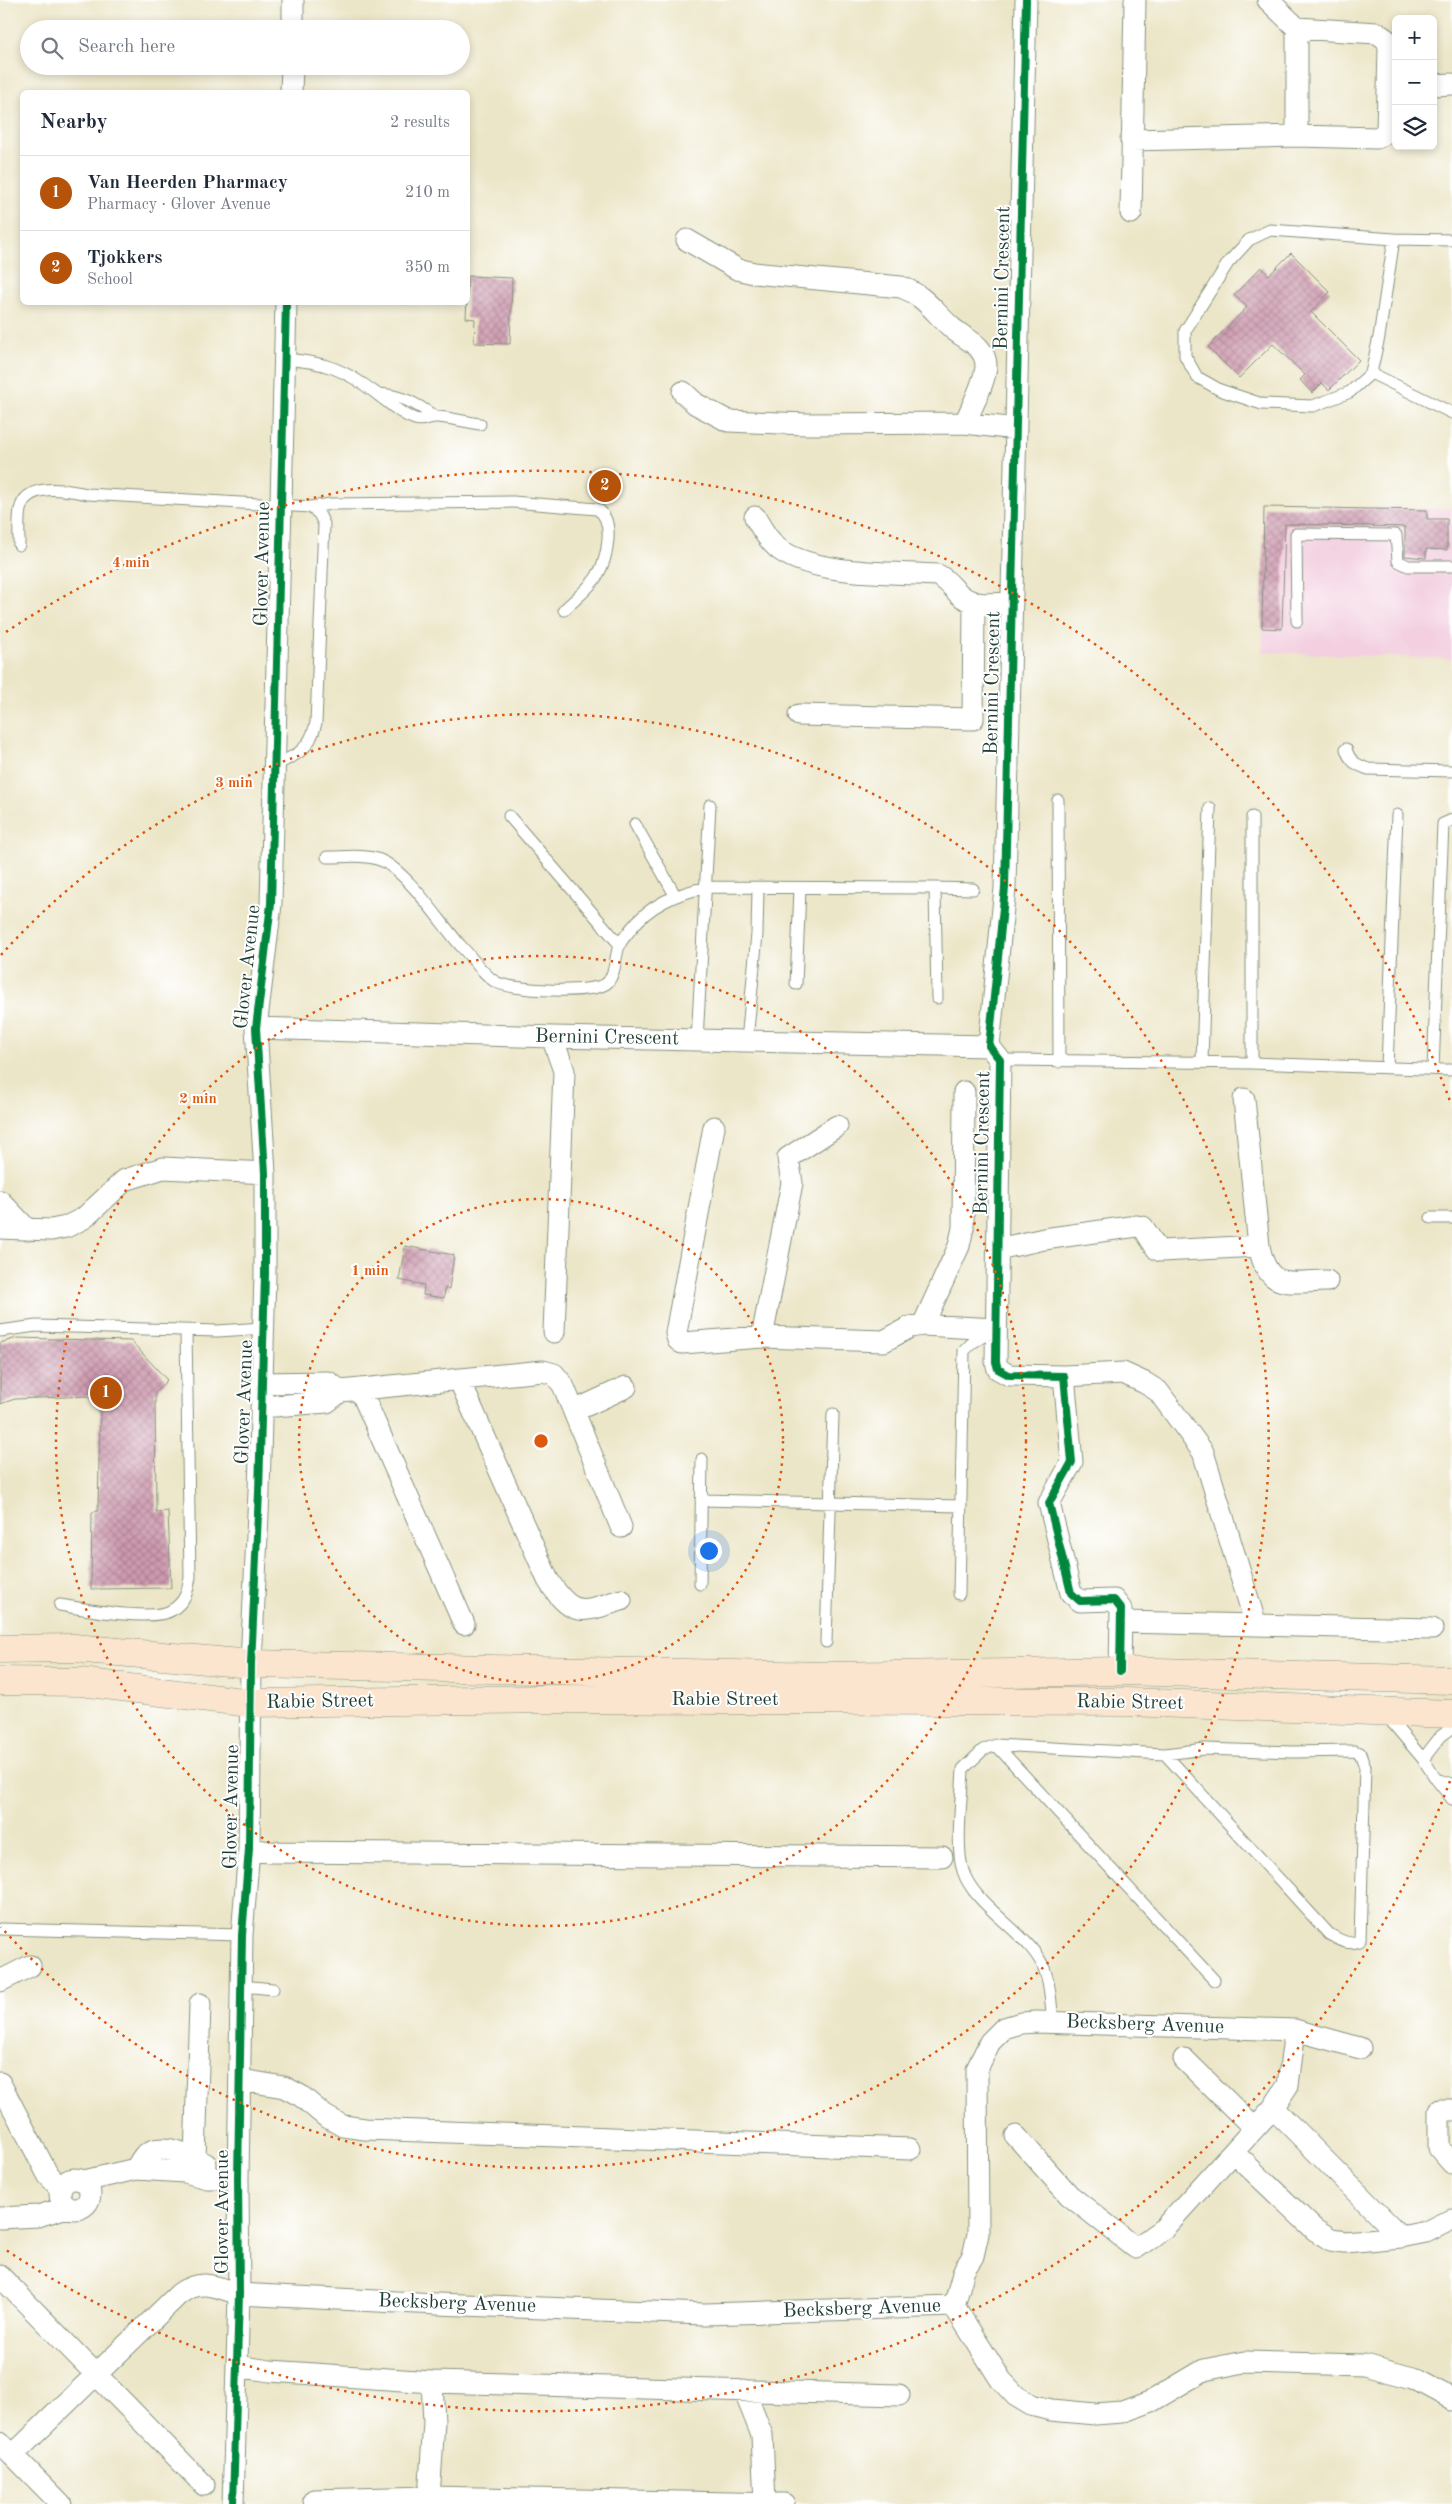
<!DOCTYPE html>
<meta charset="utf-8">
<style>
body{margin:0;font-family:"Old Standard TT",serif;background:#f6f6f7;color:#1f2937}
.controls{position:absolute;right:15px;top:15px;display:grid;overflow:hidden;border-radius:8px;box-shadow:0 2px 8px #0003}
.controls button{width:45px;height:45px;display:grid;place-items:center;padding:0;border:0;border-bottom:1px solid #e0e1e3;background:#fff;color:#1f2937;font:25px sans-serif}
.you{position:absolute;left:708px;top:1550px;width:18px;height:18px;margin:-12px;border:4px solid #fff;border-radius:50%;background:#1a73e8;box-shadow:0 0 0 8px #1a73e833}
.badge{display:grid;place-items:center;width:32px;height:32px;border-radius:50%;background:#b45309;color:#fff;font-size:16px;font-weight:700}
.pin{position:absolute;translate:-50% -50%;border:2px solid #fff;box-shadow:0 1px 5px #0006}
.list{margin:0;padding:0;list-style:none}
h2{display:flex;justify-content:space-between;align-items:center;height:65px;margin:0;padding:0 20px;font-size:21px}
h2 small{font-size:16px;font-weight:400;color:#747a83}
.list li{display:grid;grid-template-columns:32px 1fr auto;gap:15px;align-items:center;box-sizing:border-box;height:75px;padding:0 20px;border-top:1px solid #e0e1e3}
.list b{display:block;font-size:19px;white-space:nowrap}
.list p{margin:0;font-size:16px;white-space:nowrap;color:#747a83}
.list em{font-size:16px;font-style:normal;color:#747a83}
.icon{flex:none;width:28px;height:28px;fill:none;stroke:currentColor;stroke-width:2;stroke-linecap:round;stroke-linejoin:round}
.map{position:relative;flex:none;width:1452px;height:2504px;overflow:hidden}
.search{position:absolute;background:#fff;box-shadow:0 2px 8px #0003;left:20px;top:20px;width:450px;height:55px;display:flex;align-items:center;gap:12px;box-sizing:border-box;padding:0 18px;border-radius:28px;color:#747a83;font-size:19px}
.panel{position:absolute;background:#fff;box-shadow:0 2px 8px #0003;left:20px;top:90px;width:450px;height:215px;border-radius:8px}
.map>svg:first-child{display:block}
.built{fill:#f3cfe0}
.building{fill:url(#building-cross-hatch)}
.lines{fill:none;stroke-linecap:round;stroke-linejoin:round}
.service-casing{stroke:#86927e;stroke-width:13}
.minor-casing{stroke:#86927e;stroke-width:23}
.secondary-casing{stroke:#86927e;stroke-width:29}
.service{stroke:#fff;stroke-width:11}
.minor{stroke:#fff;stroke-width:21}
.secondary{stroke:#fbe5cf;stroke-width:28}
.cycleway-casing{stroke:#fff;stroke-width:11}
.cycleway{stroke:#00873e;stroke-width:8}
.ring{fill:none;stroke:#de580e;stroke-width:2.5;stroke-dasharray:2.5 5}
.labels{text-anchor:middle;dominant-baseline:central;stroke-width:4;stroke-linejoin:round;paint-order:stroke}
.street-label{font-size:20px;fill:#1f3d34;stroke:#fff}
.centre{fill:#de580e;stroke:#fff;stroke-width:2.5}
.ring-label{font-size:15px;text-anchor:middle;font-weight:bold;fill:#de580e;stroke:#fff;stroke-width:4;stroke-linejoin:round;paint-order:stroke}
</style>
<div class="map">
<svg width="1452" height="2504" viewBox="0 0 1452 2504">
<defs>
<pattern id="building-cross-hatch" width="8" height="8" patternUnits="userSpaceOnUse" patternTransform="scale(1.25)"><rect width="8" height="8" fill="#ce99af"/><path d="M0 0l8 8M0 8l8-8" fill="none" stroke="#a77e8f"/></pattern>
</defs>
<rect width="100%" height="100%" fill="#fff"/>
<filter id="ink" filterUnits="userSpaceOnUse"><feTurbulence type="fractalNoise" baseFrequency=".02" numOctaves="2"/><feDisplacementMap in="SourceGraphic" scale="10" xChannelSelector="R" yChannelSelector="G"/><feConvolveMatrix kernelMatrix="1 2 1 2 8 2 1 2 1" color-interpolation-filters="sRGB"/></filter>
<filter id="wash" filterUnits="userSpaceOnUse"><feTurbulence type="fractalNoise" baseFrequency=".0096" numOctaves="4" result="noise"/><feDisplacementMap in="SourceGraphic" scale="20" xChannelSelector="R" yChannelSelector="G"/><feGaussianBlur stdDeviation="1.12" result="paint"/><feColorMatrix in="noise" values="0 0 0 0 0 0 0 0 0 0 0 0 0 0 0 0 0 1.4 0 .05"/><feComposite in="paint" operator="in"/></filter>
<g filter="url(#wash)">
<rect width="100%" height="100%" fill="#ece6c8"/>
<!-- built -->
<path class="built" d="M1264,507L1452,509V659L1262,652Z"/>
<g id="blocks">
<!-- building -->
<path class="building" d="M1291,253L1330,292L1311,312L1359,360L1329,390L1322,383L1312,393L1300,380L1305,375L1273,344L1239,378L1208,347L1247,307L1234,295L1261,267L1269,275Z
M468,276L512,278L510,344L474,343L475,319L466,318Z
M1264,507L1427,510V519H1447V550L1426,549V558L1405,556V527L1285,524L1282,629L1262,628Z
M405,1246L454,1255L449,1289L445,1288L444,1298L423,1295L424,1285L399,1280Z
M17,1338L131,1341L167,1380L155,1393L156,1512L168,1511L171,1588L91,1589L92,1512L98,1511L100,1410L88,1396L15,1399L0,1404V1343Z"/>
</g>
</g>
<g filter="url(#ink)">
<use href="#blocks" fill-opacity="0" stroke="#86927e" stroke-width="1"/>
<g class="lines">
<defs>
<path id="service" d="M1394,239L1379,337L1371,373L1350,392L1313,406L1262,404L1220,390L1197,377L1185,356V331L1228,263L1249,240L1270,230L1394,239L1452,240
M284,359C325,362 344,369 377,394C389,403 400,414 415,419C424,422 429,416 438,417C451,418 466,422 480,424
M1371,373L1452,413
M377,394C398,394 418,404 435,417
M311,507L331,504L513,502L597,509C616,520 607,560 597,576C589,589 575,599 564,610
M19,545C19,533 18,520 20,510C26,480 69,491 88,494L311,507L319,514L324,524L316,723C310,749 298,755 275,765
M1297,621L1296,534L1396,535L1398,561L1408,566H1452
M1346,749C1350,762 1356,764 1368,769L1452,771
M1058,800L1059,1062
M509,816L620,945
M1252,817V1063
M635,824L675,895
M327,857C344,857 365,854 380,860C407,871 440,922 460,945C471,956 481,972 494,981C508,991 597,995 608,982C616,972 615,957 619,946C621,940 627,935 630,930C650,904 676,894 707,887L935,888L937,998
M935,888L973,889
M796,984L800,889
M697,1040L710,805
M747,1041L757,934L758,888
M1000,1060L1252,1063L1452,1070
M1202,1062L1210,808
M1387,1067L1397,815
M1433,1069L1443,824L1452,820
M1431,1218H1452
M0,1331L36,1326L218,1331L264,1328
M701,1500L961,1506
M700,1584L702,1459
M959,1594L964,1351L972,1343L992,1331
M60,1605C83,1609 154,1622 172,1610C185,1602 188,1591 190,1577L186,1331
M826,1642L833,1414
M1385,1714L1423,1759L1436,1779L1452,1784
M996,1745L1214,1980
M1423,1759L1441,1736L1452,1728
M1436,1779L1452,1799
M0,1929L242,1935
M242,1986L273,1989
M1053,2023C1051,2007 1051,1989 1046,1974C1036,1936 975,1909 963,1871C955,1846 962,1796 963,1769L983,1750L996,1745L1165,1754L1205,1749L1292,1752L1354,1751L1360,1753L1365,1767L1360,1940C1350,1947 1338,1939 1329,1934L1165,1754"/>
<path id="minor" d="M1026,0L1005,888L989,1046L1000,1060L996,1362L998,1369L1009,1375L1064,1376L1072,1462L1049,1503L1071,1593L1080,1601L1114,1600L1121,1609L1120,1671
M1268,0L1297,28L1377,33L1387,40L1389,48L1387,132L1377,138L1297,136
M293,29V0
M1433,85L1452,84
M291,92L292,66
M1131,140L1297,136V28
M1131,213L1135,0
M687,240L737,269L754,273L901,287C924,295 933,311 951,327C963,339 985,344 986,365C986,381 971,408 965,423
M683,392L696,404L728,421L805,424L965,423L1016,429
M755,517C761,528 769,542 780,550C818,576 893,572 938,575C947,580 951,586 958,593C973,608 992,603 1012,603
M799,715L973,719L974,604
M256,1028L552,1037L989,1046
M552,1037L564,1071L554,1332
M1244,1099L1259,1246
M714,1127L676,1333L678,1340L682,1343L762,1337L884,1341L910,1327L923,1325L995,1329
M0,1201L28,1230
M0,1228L51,1230L66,1227L84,1218L125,1180L163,1168L265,1173
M998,1249L1044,1239L1137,1226L1143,1227L1157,1249L1161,1251L1259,1246C1268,1292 1288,1281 1327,1281
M923,1325L959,1246L963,1228L964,1092
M762,1337L792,1183L788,1158L837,1126
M1064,1376L1123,1373L1145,1383L1158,1391L1203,1452L1256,1625L1121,1622
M459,1379L548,1580C573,1619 582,1612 621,1600
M262,1383L328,1382L341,1391
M360,1389L464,1624
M261,1407L327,1402L341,1391L543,1371L554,1374L563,1385L621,1527
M574,1411L626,1387
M1256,1625L1432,1629
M249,1849L270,1852L942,1857
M0,1981L30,1966
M1184,2059L1253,2127
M241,2080L284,2087L301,2096L325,2116L343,2126L365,2129L910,2149
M0,2083L48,2175L61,2189
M1273,2108L1401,2237L1426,2232L1452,2219
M1452,2110H1439V2148L1452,2163
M1016,2136L1069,2195L1136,2248L1164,2228L1273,2108L1288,2085L1295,2030
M1233,2152L1315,2230L1331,2240L1345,2242L1401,2237
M195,2158L200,2004
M136,2169C138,2165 141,2159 145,2155C161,2141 191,2155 206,2164
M60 2194a15 15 0 1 1 30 0a15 15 0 1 1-30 0Z
M84,2181L136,2169L185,2172L207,2178H238
M0,2218L38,2216L67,2207
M0,2276L204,2485
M954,2306L1001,2380L1016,2396L1031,2405L1051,2410L1095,2414L1122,2412L1152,2401L1204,2370L1244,2362L1364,2365L1413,2378L1452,2399
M237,2366L270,2371L432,2382L899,2395
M744,2390L762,2435L765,2504
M0,2443L13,2455L179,2294C201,2278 216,2287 239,2294L437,2304L705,2314L954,2306L964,2270L973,2256L978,2234L977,2069L990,2042L1004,2028L1021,2023L1037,2022L1295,2030L1360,2048
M13,2455L61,2504
M429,2497L434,2422L432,2382
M314,2500L429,2497L784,2504
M233,2504L239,2294L238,2178L242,1935L249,1849L251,1664L259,1492L265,1274V1173L256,1028L271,904L286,302"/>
<path id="secondary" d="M0,1649L74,1648L251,1664L829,1676L1120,1671L1452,1680
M0,1681L81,1682L250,1703L550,1699L1127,1702L1452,1714"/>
</defs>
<!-- service casing -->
<use href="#service" class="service-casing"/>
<!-- minor casing -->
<use href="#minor" class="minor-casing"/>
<!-- secondary casing -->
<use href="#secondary" class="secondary-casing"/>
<!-- service -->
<use href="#service" class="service"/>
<!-- minor -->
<use href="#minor" class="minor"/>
<!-- secondary -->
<use href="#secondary" class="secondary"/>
<defs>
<path id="cycleway" d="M1026,0L1005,888L989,1046L1000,1060L996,1362L998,1369L1009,1375L1064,1376L1072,1462L1049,1503L1071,1593L1080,1601L1114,1600L1121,1609L1120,1671
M233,2504L239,2294L238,2178L242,1935L249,1849L251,1664L259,1492L265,1274V1173L256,1028L271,904L286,302"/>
</defs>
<!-- cycleway casing -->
<use href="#cycleway" class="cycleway-casing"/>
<!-- cycleway -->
<use href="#cycleway" class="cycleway"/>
</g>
</g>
<!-- distance rings -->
<g class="ring">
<circle cx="541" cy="1441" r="242"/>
<circle cx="541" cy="1441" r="485"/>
<path d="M1 955A727 727 0 1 1 1 1927"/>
<path d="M1450 1781A970 970 0 0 1 6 2250M6 632A970 970 0 0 1 1450 1101"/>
</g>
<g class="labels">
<!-- street labels -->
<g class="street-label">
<text transform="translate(1003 278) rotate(-89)">Bernini Crescent</text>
<text transform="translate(263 564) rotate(-89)">Glover Avenue</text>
<text transform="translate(993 683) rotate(-89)">Bernini Crescent</text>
<text transform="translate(248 967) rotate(-84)">Glover Avenue</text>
<text transform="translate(607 1038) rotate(1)">Bernini Crescent</text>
<text transform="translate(983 1143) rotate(-89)">Bernini Crescent</text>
<text transform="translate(245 1402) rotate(-88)">Glover Avenue</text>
<text x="725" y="1700">Rabie Street</text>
<text transform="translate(320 1702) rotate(-1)">Rabie Street</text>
<text transform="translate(1130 1703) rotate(1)">Rabie Street</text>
<text transform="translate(232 1807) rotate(-89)">Glover Avenue</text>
<text transform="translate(1145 2025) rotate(2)">Becksberg Avenue</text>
<text transform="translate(223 2212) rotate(-90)">Glover Avenue</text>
<text transform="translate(457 2304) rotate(2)">Becksberg Avenue</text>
<text transform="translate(862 2309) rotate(-2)">Becksberg Avenue</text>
</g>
</g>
<circle cx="541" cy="1441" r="8" class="centre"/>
<g class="ring-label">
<text x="131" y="567">4 min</text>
<text x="234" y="787">3 min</text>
<text x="198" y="1103">2 min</text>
<text x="370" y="1275">1 min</text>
</g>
</svg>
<div class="controls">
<button>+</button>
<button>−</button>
<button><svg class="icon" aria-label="layers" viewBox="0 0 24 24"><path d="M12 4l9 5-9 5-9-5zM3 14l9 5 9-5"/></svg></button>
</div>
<div class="you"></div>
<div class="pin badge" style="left:106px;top:1393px">1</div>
<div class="pin badge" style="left:605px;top:486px">2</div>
<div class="search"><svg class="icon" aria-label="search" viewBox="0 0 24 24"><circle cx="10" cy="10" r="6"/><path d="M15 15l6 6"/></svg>Search here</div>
<section class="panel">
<h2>Nearby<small>2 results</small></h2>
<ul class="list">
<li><span class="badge">1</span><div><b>Van Heerden Pharmacy</b><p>Pharmacy · Glover Avenue</p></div><em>210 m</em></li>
<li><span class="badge">2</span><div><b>Tjokkers</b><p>School</p></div><em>350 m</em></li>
</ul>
</section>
</div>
